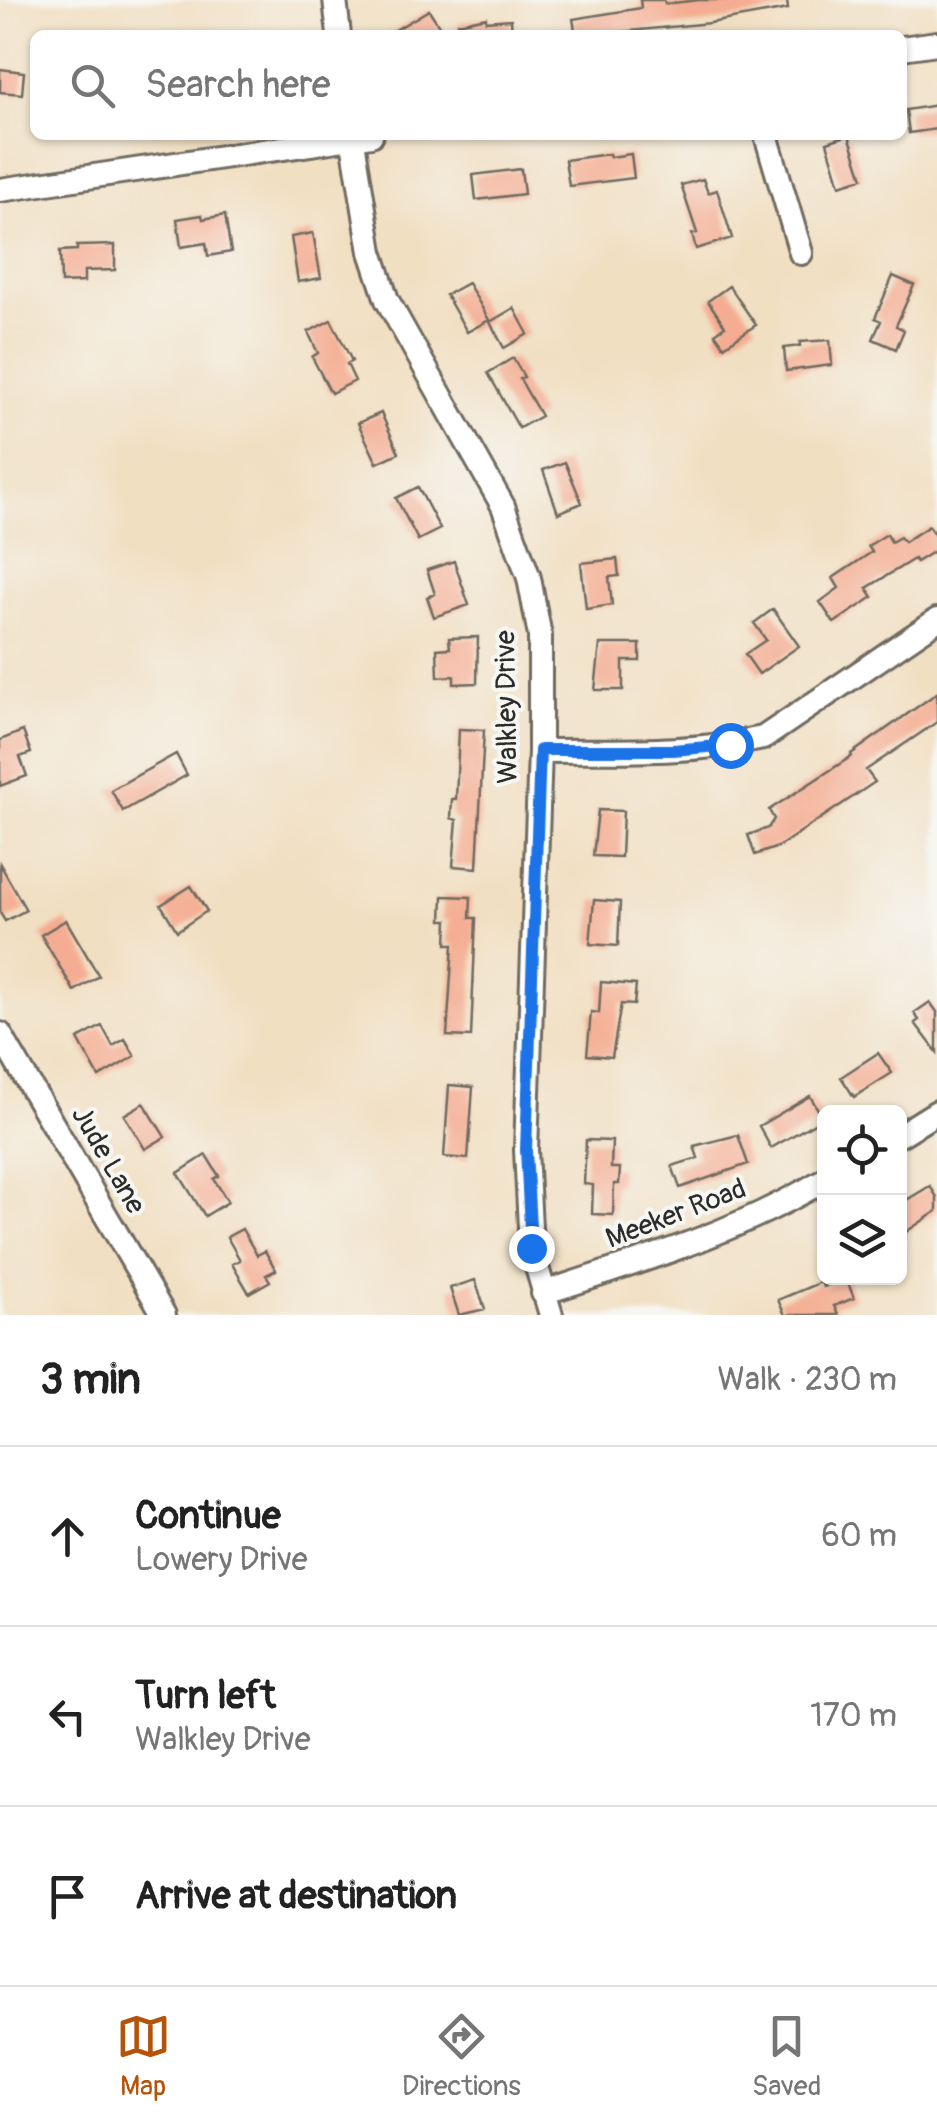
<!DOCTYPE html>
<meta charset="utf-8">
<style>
body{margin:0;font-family:Pangolin,sans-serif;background:#f2f2f2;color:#222}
.controls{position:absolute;right:30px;bottom:30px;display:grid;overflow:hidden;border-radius:15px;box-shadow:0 2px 8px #0004}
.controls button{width:90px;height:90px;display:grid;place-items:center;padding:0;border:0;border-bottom:2px solid #e0e0e0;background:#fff;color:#222;font:50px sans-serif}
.stop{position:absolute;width:30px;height:30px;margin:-22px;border:8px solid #1a73e8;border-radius:50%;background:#fff}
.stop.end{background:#1a73e8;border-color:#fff;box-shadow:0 2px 10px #0008}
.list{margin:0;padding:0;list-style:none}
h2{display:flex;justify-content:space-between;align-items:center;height:130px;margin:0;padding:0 40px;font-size:42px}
h2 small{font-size:32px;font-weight:400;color:#767676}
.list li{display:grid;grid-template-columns:65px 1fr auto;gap:30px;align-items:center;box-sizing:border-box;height:180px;padding:0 40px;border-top:2px solid #e0e0e0}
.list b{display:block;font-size:38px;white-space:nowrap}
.list p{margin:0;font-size:32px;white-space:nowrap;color:#767676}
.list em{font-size:32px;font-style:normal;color:#767676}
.icon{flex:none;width:55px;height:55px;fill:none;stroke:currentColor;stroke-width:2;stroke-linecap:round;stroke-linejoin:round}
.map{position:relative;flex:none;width:937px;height:1315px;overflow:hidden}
.search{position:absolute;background:#fff;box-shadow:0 2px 8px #0004;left:30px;right:30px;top:30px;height:110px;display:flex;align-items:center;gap:25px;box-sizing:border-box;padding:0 35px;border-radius:15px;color:#767676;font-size:38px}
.sheet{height:670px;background:#fff}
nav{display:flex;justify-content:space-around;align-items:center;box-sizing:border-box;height:140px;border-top:2px solid #e0e0e0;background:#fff;font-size:28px;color:#767676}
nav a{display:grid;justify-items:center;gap:5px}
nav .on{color:#b45309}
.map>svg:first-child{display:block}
.building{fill:#f4ad92}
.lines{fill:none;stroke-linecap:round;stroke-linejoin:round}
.minor-casing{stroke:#706a60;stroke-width:28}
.minor{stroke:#fff;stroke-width:22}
.route{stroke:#1a73e8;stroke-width:12}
.labels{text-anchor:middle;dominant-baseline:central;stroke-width:8;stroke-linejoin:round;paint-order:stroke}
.street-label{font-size:28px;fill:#2b2b2b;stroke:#f6f6f2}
</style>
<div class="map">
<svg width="937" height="1315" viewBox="0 0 937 1315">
<rect width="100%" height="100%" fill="#f6f6f2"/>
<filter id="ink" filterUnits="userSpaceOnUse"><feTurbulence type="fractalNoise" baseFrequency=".01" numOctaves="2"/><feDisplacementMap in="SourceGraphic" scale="20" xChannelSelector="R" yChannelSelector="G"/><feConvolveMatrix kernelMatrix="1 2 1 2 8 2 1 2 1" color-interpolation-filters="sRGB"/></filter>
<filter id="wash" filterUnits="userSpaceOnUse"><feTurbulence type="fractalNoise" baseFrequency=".0048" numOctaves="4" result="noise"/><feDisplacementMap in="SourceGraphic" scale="40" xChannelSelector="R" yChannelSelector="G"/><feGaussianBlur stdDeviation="2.25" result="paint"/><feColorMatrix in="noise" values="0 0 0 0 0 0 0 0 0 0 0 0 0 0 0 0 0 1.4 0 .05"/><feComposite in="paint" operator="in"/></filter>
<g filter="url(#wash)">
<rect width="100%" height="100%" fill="#f1dfc2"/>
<g id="blocks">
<!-- building -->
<path class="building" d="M640,0H664L665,4L699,0H787L788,9L710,23L619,32L620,35H576L573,19L641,8Z
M429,10L445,35H387Z
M486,17V21L511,19L512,35H459L458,23Z
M0,69L24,72L22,94L0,92Z
M937,105V129L909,133L906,110Z
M849,135L863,178L840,185L827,142Z
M609,154L610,157L631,154L634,178L569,186L565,160Z
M521,169L524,194L476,200L473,175Z
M703,179L708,193L717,190L732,238L696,249L692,234L697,233L681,185Z
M202,215L203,219L225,215L231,252L208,256L206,243L181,247L177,219Z
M313,233L321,278L298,282L291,237Z
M115,245V270L84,271V282L61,283L60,251L77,250V246Z
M893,276L914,285L896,326L904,330L896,349L873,339L881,321L875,318Z
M468,283L489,320L467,332L446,295Z
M729,286L756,325L724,346L715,333L725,326L708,301Z
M514,308L528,334L504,348L490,322Z
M331,320L352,361L347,364L355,381L331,393L312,357L318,353L308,332Z
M830,340L832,365L786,371L784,348L800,346V342Z
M513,358L524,377L520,379L541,416L519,428L488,373Z
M381,413L399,453L377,463L358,423Z
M565,462L582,503L558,513L543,470Z
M418,487L440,529L418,540L396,498Z
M929,526L937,539V549L916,562L914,559L867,588L873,597L834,623L820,602L839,588L833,578L872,552L868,546L887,534L891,542L900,537L904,542Z
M617,559L619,576L609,577L612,605L586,609L581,563Z
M454,561L469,605L434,617L427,597L435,594L427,570Z
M773,609L799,646L759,674L745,654L766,640L754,623Z
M478,637L477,683L454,684V676L438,677L437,649L450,648L449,638Z
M600,644H640V661H623V690H595Z
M937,693V722L866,770L875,782L778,847L755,855L748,835L768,828L774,819L769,810L852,756L851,754Z
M459,729L484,730L477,868L453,866L457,820L451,818L452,799H456Z
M23,731L31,753L20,757L27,776L0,786V740Z
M176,754L187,775L123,811L111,790Z
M598,810L623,811L621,857L593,856Z
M0,864L26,910L5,921L0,913Z
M191,886L207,911L177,931L161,905Z
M443,896L471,897L470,918H476L471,1037L447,1036L453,944H447L448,920H442Z
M594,900L620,902L618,946L590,944Z
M66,920L99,976L74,991L41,935Z
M601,982L636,985L634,1005L621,1004L612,1057L587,1055L591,1012L599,1013Z
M930,1002L937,1012V1052L915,1023L919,1020L914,1013Z
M102,1026L113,1046L125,1039L135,1056L99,1077L78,1039Z
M878,1053L892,1073L854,1097L841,1077Z
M449,1085L473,1087L468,1159L444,1157Z
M810,1096L823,1118L771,1148L759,1126Z
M144,1103L165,1137L145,1149L124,1115Z
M738,1135L748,1164L680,1188L672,1166L698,1158L694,1146Z
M586,1140L612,1141L611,1168H620L619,1184H614L613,1215L592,1214L593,1185L584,1184Z
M206,1155L219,1176L214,1179L228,1202L205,1216L178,1173Z
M930,1186L937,1197V1211L900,1236V1204Z
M242,1229L257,1255L265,1251L276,1270L266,1275L270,1281L249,1293L232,1264L240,1260L227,1237Z
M846,1278L854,1298L834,1306L838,1315H785L778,1300L821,1282L823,1287Z
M475,1280L485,1309L459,1315L450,1288Z"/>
</g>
</g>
<g filter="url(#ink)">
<use href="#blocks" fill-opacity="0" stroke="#706a60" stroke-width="2.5"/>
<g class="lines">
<defs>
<path id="minor" d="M335,0L339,35
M902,48L937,43
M352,135L371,252L387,300L503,506L529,578L540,636V751L526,1150L531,1247L551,1315
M766,135L801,253
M0,190L371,135
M540,751C615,750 690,754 763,738L937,620
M0,1034L164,1315
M900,1135L937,1112
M543,1293C639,1262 737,1232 824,1180"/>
</defs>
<!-- minor casing -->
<use href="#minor" class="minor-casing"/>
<!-- minor -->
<use href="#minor" class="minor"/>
</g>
</g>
<g class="lines" filter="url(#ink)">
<!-- route -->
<path class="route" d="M531,1248L526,1150L540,750H673L730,745"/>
</g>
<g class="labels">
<!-- street labels -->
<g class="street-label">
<text transform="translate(507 707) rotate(-91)">Walkley Drive</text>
<text transform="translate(108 1160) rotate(60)">Jude Lane</text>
<text transform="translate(676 1214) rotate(-21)">Meeker Road</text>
</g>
</g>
</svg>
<div class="controls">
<button><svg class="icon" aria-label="locate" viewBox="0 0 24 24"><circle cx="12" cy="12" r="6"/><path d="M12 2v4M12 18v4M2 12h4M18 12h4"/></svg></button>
<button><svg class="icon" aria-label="layers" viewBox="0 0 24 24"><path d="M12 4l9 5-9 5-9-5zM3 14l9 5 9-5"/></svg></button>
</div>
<div class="stop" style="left:730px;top:745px"></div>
<div class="stop end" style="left:531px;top:1248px"></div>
<div class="search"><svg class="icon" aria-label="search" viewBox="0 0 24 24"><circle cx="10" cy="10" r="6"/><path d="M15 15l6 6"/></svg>Search here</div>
</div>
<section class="sheet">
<h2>3 min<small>Walk · 230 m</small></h2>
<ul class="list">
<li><svg class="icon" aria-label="ahead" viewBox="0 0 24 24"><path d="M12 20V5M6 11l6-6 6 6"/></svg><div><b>Continue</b><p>Lowery Drive</p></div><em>60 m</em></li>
<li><svg class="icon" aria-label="left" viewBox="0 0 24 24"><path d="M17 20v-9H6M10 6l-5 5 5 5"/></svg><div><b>Turn left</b><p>Walkley Drive</p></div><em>170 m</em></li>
<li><svg class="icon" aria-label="arrive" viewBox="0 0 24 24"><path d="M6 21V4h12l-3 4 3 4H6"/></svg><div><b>Arrive at destination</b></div></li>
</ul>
</section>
<nav>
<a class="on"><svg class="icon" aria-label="map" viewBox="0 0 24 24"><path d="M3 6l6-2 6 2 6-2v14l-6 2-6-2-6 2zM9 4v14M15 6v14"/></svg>Map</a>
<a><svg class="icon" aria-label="directions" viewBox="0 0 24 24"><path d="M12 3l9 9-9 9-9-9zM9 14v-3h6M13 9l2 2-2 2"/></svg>Directions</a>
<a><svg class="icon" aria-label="saved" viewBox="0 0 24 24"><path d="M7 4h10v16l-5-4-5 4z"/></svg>Saved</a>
</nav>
